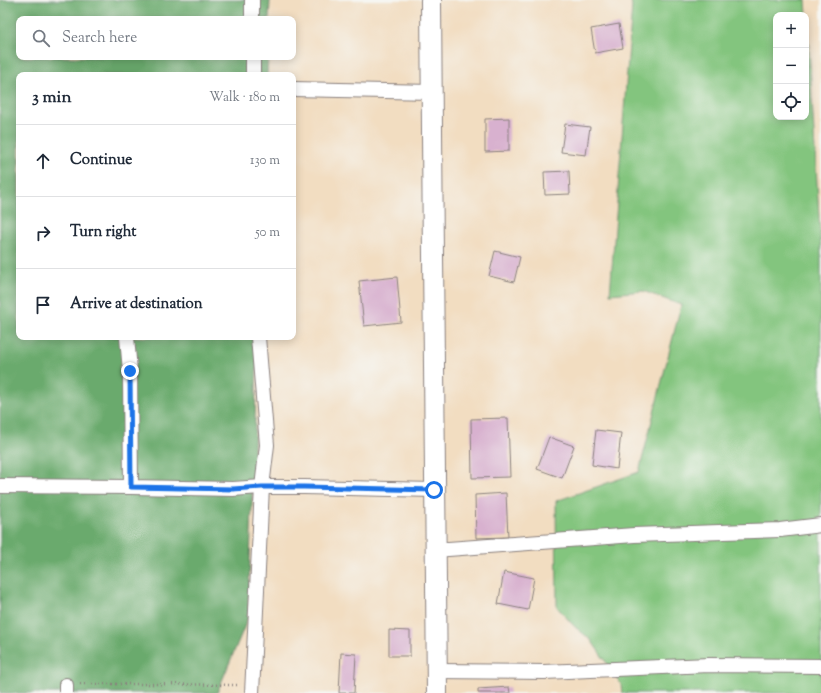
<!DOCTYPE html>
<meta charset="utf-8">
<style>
body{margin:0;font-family:"Sorts Mill Goudy",serif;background:#f6f6f7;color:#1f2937}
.controls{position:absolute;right:12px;top:12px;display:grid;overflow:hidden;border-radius:8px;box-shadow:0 2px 10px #0003}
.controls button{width:36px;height:36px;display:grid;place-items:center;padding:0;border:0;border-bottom:1px solid #e0e1e3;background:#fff;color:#1f2937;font:20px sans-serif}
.stop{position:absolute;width:12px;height:12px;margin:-9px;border:3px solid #1a73e8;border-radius:50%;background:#fff}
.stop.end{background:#1a73e8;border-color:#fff;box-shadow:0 1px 4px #0008}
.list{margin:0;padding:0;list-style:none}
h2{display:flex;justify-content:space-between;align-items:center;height:52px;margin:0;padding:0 16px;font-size:17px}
h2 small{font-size:13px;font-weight:400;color:#747a83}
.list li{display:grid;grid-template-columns:26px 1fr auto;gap:12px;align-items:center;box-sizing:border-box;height:72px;padding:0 16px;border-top:1px solid #e0e1e3}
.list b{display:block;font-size:15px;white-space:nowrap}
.list em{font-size:13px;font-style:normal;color:#747a83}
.icon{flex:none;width:22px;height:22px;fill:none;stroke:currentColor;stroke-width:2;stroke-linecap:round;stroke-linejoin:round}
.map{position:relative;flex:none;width:821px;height:693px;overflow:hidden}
.search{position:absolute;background:#fff;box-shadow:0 2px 10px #0003;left:16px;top:16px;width:280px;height:44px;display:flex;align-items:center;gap:10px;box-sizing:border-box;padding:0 14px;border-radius:8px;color:#747a83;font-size:15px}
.panel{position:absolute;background:#fff;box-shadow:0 2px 10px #0003;left:16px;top:72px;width:280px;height:268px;border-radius:8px}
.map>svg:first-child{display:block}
.green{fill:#83c57e;stroke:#52745c;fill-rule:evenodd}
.forest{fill:#6aaa6d;stroke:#466654}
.building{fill:#d8b1cf}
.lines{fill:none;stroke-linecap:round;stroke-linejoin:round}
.street-casing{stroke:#8a807e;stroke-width:16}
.secondary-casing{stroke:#8a807e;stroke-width:22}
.path{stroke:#8a807e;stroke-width:2.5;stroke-dasharray:1 3;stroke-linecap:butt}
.street{stroke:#fff;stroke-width:14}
.secondary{stroke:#fff;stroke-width:20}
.route{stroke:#1a73e8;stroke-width:5}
</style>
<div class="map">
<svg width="821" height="693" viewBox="0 0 821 693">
<rect width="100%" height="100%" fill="#f6f6f2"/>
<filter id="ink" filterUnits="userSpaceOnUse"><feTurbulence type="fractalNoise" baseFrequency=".025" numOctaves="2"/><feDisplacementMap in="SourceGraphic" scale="8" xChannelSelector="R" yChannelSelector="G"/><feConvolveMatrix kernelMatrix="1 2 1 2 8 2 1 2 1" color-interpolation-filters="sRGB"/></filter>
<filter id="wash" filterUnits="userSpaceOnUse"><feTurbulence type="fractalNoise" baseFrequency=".012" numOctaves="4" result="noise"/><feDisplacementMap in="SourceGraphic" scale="16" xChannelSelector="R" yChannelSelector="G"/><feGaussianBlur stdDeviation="0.9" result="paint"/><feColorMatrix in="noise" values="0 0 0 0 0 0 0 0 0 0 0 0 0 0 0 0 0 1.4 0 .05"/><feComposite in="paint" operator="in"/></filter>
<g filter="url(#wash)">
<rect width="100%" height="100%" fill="#f2ddc1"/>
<!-- green -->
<path class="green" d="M631,0H806L821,250V693H622L621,684L591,640L574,626L557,607L556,501L639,472L681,305L643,291L610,294L632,6ZM776,15H806V117H776Z"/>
<!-- forest -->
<path class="forest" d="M0,0H270L269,19H19V57H268L267,75H19V337H258L248,618L217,693H0Z"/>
<g id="blocks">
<!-- building -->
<path class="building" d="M619,24L623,48L595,53L591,29Z
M509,118V151L485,152V119Z
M565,124L590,127L586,155L561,152Z
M569,171L570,194L545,195L544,172Z
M495,251L520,257L514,282L489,276Z
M397,277L401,322L364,326L359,281Z
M508,418L510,477L472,478L471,419Z
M596,430L621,433L617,469L592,465Z
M549,437L574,446L562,478L537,469Z
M506,493L508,537L476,538L475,495Z
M504,572L534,578L528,610L498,604Z
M389,630L410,631V656H389Z
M341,653L356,654L354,693H339Z
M509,687L510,693H478V689Z"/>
</g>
</g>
<g filter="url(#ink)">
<use href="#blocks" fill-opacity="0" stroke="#8a807e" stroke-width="1"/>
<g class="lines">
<defs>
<path id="street" d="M252,0V19
M253,57V75
M293,89L432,92
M127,337L130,371L131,487
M0,486L131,487L233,489L262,487H304L434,490
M435,550L634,535L780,530L821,525
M437,671L544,672L709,665L821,666
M66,693V685
M252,693L262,487L267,445L258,337"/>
<path id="secondary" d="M431,0C433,231 434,462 437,693"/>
</defs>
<!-- street casing -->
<use href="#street" class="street-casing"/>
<!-- secondary casing -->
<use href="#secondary" class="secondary-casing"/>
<!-- path -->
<path class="path" d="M80,684H146L239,685"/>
<!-- street -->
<use href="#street" class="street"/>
<!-- secondary -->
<use href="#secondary" class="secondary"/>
</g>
</g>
<g class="lines" filter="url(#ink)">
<!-- route -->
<path class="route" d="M130,371L131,487L233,489L262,487H304L434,490"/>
</g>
</svg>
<div class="controls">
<button>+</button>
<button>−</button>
<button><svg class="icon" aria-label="locate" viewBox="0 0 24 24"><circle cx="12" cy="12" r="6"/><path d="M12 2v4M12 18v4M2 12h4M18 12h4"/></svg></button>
</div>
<div class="stop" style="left:434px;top:490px"></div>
<div class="stop end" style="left:130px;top:371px"></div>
<div class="search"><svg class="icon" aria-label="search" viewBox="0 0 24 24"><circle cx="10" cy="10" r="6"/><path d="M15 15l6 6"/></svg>Search here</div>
<section class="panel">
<h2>3 min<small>Walk · 180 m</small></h2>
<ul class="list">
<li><svg class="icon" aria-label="ahead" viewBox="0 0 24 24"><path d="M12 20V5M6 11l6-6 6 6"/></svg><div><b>Continue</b></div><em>130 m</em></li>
<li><svg class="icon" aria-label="right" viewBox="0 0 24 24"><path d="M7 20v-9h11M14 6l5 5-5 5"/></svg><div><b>Turn right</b></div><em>50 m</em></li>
<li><svg class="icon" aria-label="arrive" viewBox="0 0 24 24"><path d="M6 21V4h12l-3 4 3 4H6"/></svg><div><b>Arrive at destination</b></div></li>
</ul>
</section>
</div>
